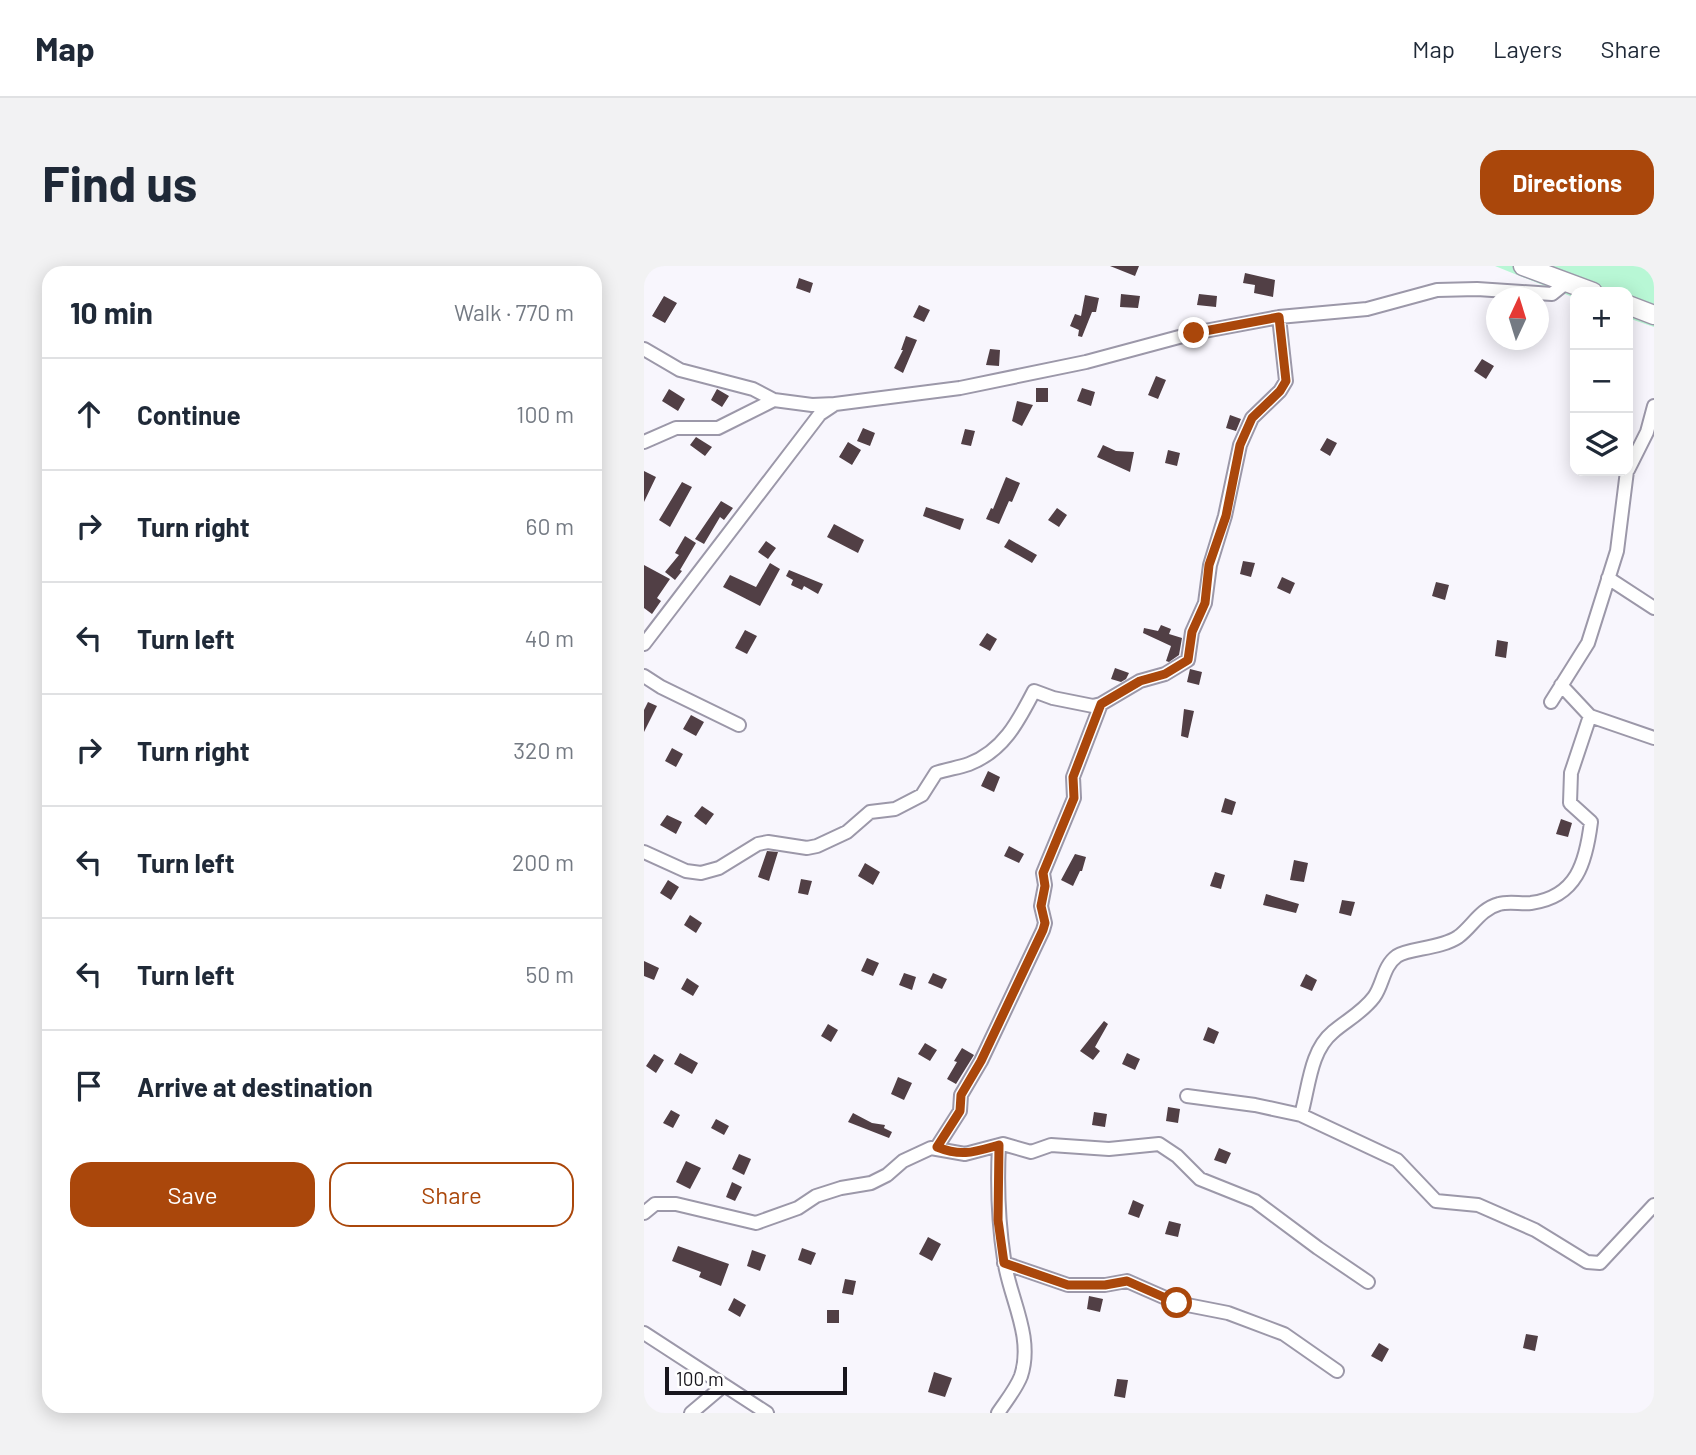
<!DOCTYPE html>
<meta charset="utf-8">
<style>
body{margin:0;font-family:Barlow,sans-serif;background:#f2f2f3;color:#1f2937}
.controls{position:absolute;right:21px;top:21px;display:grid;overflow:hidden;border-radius:14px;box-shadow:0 4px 18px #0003}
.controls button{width:63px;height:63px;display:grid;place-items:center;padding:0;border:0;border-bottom:2px solid #e0e1e3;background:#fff;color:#1f2937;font:35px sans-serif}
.compass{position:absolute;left:842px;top:21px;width:63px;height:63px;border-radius:50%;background:#fff;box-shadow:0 4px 18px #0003;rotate:4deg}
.scale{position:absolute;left:21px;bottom:18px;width:182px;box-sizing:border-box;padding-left:7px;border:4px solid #18161d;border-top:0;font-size:19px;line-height:24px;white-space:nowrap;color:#18161d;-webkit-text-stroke:5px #fff;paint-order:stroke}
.stop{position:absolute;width:21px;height:21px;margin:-16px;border:5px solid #aa470b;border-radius:50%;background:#fff}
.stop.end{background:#aa470b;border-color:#fff;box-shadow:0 2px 7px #0008}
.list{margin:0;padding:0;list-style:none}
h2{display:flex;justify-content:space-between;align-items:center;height:91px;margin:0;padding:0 28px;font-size:30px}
h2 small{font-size:23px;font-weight:400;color:#747a83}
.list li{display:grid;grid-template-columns:46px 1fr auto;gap:21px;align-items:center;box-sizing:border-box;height:112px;padding:0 28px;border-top:2px solid #e0e1e3}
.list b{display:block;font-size:26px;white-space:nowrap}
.list em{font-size:23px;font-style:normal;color:#747a83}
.actions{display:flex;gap:14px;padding:21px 28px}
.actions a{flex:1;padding:16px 0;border:2px solid #aa470b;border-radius:21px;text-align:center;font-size:24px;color:#aa470b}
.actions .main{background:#aa470b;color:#fff}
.icon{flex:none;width:38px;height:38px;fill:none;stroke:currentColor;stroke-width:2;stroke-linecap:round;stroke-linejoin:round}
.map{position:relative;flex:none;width:1010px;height:1147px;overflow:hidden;border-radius:21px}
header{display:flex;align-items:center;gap:42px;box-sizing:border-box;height:98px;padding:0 35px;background:#fff;border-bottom:2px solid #e0e1e3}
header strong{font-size:33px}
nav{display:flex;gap:38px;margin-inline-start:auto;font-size:24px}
.intro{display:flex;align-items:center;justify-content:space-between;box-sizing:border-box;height:168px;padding:0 42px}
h1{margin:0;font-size:49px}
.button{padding:18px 32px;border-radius:21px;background:#aa470b;color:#fff;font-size:24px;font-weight:700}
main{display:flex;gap:42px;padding:0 42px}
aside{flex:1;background:#fff;border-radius:21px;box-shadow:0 4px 18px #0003}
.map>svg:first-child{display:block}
.green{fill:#b8f7d5}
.building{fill:#513f45}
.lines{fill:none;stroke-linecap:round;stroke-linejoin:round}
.minor-casing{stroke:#9c98a9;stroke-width:16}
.secondary-casing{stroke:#9c98a9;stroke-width:21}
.minor{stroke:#fff;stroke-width:12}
.secondary{stroke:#fff;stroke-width:18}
.route{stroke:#aa470b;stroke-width:9}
</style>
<header>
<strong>Map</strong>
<nav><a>Map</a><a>Layers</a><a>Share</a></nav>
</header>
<div class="intro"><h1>Find us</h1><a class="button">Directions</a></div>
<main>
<aside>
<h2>10 min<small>Walk · 770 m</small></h2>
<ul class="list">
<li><svg class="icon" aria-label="ahead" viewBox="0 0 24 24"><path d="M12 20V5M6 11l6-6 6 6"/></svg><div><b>Continue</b></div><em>100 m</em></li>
<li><svg class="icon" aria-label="right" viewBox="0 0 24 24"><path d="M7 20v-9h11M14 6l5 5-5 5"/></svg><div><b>Turn right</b></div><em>60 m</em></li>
<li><svg class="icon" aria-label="left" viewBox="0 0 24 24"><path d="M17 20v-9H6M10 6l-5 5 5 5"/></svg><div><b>Turn left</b></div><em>40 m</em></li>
<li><svg class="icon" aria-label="right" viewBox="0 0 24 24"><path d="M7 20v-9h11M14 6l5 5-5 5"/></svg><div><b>Turn right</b></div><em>320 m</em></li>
<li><svg class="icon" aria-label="left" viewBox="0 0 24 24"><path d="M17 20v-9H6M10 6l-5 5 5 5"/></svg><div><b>Turn left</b></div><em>200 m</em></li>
<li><svg class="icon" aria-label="left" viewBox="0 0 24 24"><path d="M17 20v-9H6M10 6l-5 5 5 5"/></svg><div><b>Turn left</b></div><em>50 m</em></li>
<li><svg class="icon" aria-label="arrive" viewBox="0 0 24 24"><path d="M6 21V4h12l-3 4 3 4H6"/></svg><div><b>Arrive at destination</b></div></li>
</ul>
<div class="actions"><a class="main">Save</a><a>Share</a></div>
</aside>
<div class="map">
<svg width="1010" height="1147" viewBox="0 0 1010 1147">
<rect width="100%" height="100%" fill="#f8f6fd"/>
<!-- green -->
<path class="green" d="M851,0H1010V61L984,52V26H931V32Z"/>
<!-- building -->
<path class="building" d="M466,0H495L491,10Z
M601,7L631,14L629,31L610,27L611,19L599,17Z
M155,12L169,17L166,27L152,22Z
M477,28L496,30L494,42L476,41Z
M555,28L573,30L572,41L553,39Z
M441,29L455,32L452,46H448L438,71L434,70L435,64L426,60L431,48L437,50Z
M20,30L33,37L21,57L8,50Z
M275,39L286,44L280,56L269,51Z
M262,70L273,74L259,107L250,102L259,84H257Z
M346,83L356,84L355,100L342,99Z
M838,93L850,100L842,113L830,105Z
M512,110L522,114L514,133L504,129Z
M392,122H404V136H392Z
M438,122L451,126L447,140L433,135Z
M25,123L41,133L34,145L18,135Z
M73,123L85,130L78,141L67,134Z
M373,135L389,139L378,160L368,155Z
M586,149L597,153L592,165L582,162Z
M219,162L231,167L226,180L213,175Z
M321,163L331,165L327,180L317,178Z
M52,171L68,181L61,190L46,179Z
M683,172L693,177L686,190L676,184Z
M204,176L217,184L208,199L195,191Z
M459,179L472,185L490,186L486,206L453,191Z
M524,184L536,187L533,200L521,197Z
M0,205L12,211L0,236Z
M362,211L376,217L368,236L365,235L355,258L342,253L347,242L349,243Z
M38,216L48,221L26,261L15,254Z
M77,235L89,242L80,254L76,251L60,278L51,273Z
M282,241L320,253L316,264L279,250Z
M413,242L423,249L415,261L404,254Z
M190,258L220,274L214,287L183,271Z
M41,270L52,277L36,304L38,305L31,314L21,306L35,289L31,287Z
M365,273L393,289L388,297L360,281Z
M122,275L132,282L124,293L114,286Z
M599,295L611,297L607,311L596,308Z
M126,297L136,303L116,340L79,321L86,309L112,321Z
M0,299L26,313L13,332L17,335L8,348L0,342Z
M145,304L179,318L174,328L160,320L158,324L147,319L149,314L142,310Z
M638,311L651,317L646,328L633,322Z
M792,316L805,319L801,334L788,330Z
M517,359L527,363L525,368L538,372L535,389L525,396L522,395L527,380L499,367L500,362L514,365Z
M101,364L113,370L103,388L91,382Z
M343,367L353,373L346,385L335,379Z
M853,374L864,376L862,392L851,390Z
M471,402L485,407L482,413L477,416L467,413Z
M546,403L558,406L555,419L543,416Z
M4,436L13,440L0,466V444Z
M540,443L550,445L544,472L537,470Z
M47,449L60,456L52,470L39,463Z
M28,482L39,488L32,501L21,495Z
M344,505L356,511L350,526L337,520Z
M581,532L592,536L588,549L577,546Z
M58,540L70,548L62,559L50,550Z
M23,549L38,556L32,568L16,559Z
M917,553L928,557L924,571L912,568Z
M365,580L380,588L375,597L360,590Z
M123,585L134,586L125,615L114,611Z
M431,588L442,591L438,605H436L429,620L417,614Z
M650,594L664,597L660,616L646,614Z
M221,597L236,606L229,619L214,610Z
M571,606L581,609L577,623L566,620Z
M157,613L168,615L164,629L154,627Z
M24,614L35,621L27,634L16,627Z
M622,628L655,638L652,647L619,639Z
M698,634L711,636L707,650L695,647Z
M46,649L58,657L52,667L40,659Z
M223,692L235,697L229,710L217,705Z
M0,695L15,702L10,714L0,710Z
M260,707L272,711L268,724L255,719Z
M289,707L303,713L298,723L284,717Z
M662,708L673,714L668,725L656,720Z
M43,712L55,720L49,730L37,723Z
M460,755L464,758L451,781L456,785L449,794L436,785Z
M184,758L194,764L187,776L177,770Z
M564,761L575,766L570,778L559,774Z
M281,777L293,784L286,795L274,788Z
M318,782L330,789L312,818L303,813L313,796L310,795Z
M36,787L54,797L48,808L30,798Z
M483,787L496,793L491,804L478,798Z
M10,788L20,794L12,807L2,800Z
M254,811L268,817L260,834L247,828Z
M524,841L536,843L534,857L522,855Z
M27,844L36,849L29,862L19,857Z
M450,846L463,848L461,861L448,859Z
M209,847L228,857L241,859L240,862L248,866L245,872L204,856Z
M72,853L85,860L80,869L67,862Z
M575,882L587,887L582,898L570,894Z
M95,888L107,893L100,909L88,903Z
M42,895L57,902L46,923L32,916Z
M88,916L98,921L91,935L82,931Z
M489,934L500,939L495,952L484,948Z
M525,955L537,958L534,971L521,968Z
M284,971L297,978L288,995L275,988Z
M34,980L85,998L77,1020L55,1011L57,1006L28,995Z
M158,982L172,987L167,999L154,994Z
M108,984L122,989L116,1005L103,1000Z
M201,1013L212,1015L209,1029L198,1027Z
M445,1030L459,1033L456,1046L443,1043Z
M90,1032L102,1039L96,1051L84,1044Z
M183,1044H195V1057H183Z
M882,1068L894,1070L891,1085L879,1082Z
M735,1077L745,1083L738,1096L727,1090Z
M290,1106L308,1112L301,1131L284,1126Z
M473,1113L484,1114L481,1132L470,1130Z"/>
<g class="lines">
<defs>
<path id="minor" d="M0,83L36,104L109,123L130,134L168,139L191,138
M0,176L32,162H74L130,134
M984,204L1003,166L1010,140
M964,312L1010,342
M0,378L176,148L191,138L316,122L442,96L550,67L635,51L723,43L793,24L833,23L908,28L923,16
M0,410L17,421L95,459
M917,419L946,450L1010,472
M907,436L944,377L973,285L983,205
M0,586L42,605L57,607L75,602L114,578L124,576L163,582L173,580L203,566L226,546L251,543L278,529L292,507C303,503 314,502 325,498C359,485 374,456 390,425L409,432L449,440L457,438L496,415L521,408L544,394L548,366L561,337L566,299L581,250L596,179L608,152L636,125L642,115L635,51
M543,830L611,839L657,849L753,894L792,935L834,939L891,964L943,996L956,997L1010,939
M657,849C665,821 666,785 689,766C703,754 719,746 730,731C739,719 739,700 753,690C765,682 796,683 814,671C828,661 836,643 855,638C864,635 877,638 887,637C933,631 942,596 947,556L926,537L927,507L946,450
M293,881L316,845L317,829L337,795L399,664L401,657L397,640L401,619L399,607L430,532L429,511L457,438
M0,947L11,938H32L112,957L154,942L172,930L197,922L227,917L243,909L259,895L287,882L321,888L359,878L387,886L407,879L465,883L515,878L533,890L556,913L611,935L674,982L724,1016
M360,997L424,1019H461L483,1015L533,1037L584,1047L640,1068L693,1105
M0,1067L123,1147
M47,1147L79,1120
M354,1147C362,1135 372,1123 377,1110C390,1070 365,1031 360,993C354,954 353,918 355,879"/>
<path id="secondary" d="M879,0L949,26
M984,39L1010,49"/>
</defs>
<!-- minor casing -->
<use href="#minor" class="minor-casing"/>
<!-- secondary casing -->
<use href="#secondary" class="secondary-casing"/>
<!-- minor -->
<use href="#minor" class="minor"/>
<!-- secondary -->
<use href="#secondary" class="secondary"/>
</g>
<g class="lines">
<!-- route -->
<path class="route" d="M533,1037L483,1015L461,1019H424L360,997L354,954L355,879C330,886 318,891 293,881L316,845L317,829L337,795L399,664L401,657L397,640L401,620L399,607L430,532L429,511L457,438L496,415L521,408L544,394L548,366L561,337L565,299L582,250L596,179L608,152L636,125L642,115L635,51L550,67"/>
</g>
</svg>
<div class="controls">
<button>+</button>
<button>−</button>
<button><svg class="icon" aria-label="layers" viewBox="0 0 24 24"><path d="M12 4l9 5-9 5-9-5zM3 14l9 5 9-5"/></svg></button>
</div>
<svg class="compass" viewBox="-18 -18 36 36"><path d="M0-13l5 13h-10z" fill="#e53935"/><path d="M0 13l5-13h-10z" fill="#747a83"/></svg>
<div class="scale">100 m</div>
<div class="stop" style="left:533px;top:1037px"></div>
<div class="stop end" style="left:550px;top:67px"></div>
</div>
</main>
